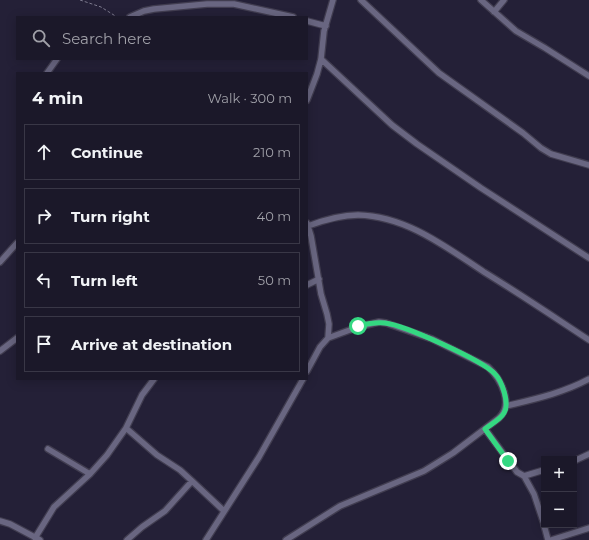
<!DOCTYPE html>
<meta charset="utf-8">
<style>
body{margin:0;font-family:Montserrat,sans-serif;background:#282535;color:#f1f3f6}
.controls{position:absolute;right:12px;bottom:12px;display:grid;overflow:hidden;border-radius:0px;box-shadow:0 2px 10px #0003}
.controls button{width:36px;height:36px;display:grid;place-items:center;padding:0;border:0;border-bottom:1px solid #393746;background:#1b1829;color:#f1f3f6;font:20px sans-serif}
.stop{position:absolute;width:12px;height:12px;margin:-9px;border:3px solid #34d881;border-radius:50%;background:#fff}
.stop.end{background:#34d881;border-color:#fff;box-shadow:0 1px 4px #0008}
.list{margin:0;padding:0;list-style:none}
h2{display:flex;justify-content:space-between;align-items:center;height:52px;margin:0;padding:0 16px;font-size:17px}
h2 small{font-size:13px;font-weight:400;color:#a0a0a8}
.list li{display:grid;grid-template-columns:26px 1fr auto;gap:12px;align-items:center;box-sizing:border-box;height:56px;margin:0 8px 8px;padding:0 8px;border:1px solid #393746;border-radius:0px}
.list b{display:block;font-size:15px;white-space:nowrap}
.list em{font-size:13px;font-style:normal;color:#a0a0a8}
.icon{flex:none;width:22px;height:22px;fill:none;stroke:currentColor;stroke-width:2;stroke-linecap:round;stroke-linejoin:round}
.map{position:relative;flex:none;width:589px;height:540px;overflow:hidden}
.search{position:absolute;background:#1b1829;box-shadow:0 2px 10px #0003;left:16px;top:16px;width:292px;height:44px;display:flex;align-items:center;gap:10px;box-sizing:border-box;padding:0 14px;border-radius:0px;color:#a0a0a8;font-size:15px}
.panel{position:absolute;background:#1b1829;box-shadow:0 2px 10px #0003;left:16px;top:72px;width:292px;height:308px;border-radius:0px}
.map>svg:first-child{display:block}
.lines{fill:none;stroke-linecap:round;stroke-linejoin:round}
.street-casing{stroke:#413d50;stroke-width:8}
.path{stroke:#7c798d;stroke-width:1;stroke-dasharray:3 2;stroke-linecap:butt}
.street{stroke:#696681;stroke-width:5.5}
.route{stroke:#34d881;stroke-width:5}
</style>
<div class="map">
<svg width="589" height="540" viewBox="0 0 589 540">
<rect width="100%" height="100%" fill="#242037"/>
<g class="lines">
<defs>
<path id="street" d="M361,0L439,73L523,133L541,148L551,154L589,165
M481,0L516,31L545,48L589,76
M494,12L504,0
M130,17L144,11L154,9L207,4H234L293,17
M307,21L326,26
M321,59L392,125L417,144L481,188L589,258
M47,73L57,59
M307,100L317,74L321,59L324,31L333,0
M307,223L311,236L321,294L327,314L329,324L328,338
M308,226C324,220 341,215 358,215C406,216 446,247 484,272C520,294 554,317 589,340
M0,262L17,243
M307,285L319,279
M0,351L17,338
M506,406C535,399 563,393 589,379
M126,428L142,395L154,379
M485,429L517,472L524,476L544,470
M48,449L90,474
M574,461L589,454
M524,476L534,494L544,524
M0,521L10,524L40,540
M544,525L548,540
M35,538L54,507L90,474L107,455L126,428L157,455L180,470L192,481
M127,540L142,527L165,511L192,481L224,511
M206,540L259,457L303,379
M286,540L340,506L424,471L453,453L499,418C514,404 501,379 488,367L432,339L386,323L379,322L358,327L328,338L320,347L307,371
M551,540L589,528"/>
</defs>
<!-- street casing -->
<use href="#street" class="street-casing"/>
<!-- path -->
<path class="path" d="M80,0L101,7L117,17"/>
<!-- street -->
<use href="#street" class="street"/>
</g>
<g class="lines">
<!-- route -->
<path class="route" d="M358,326C366,324 375,322 385,323C404,325 482,360 495,374C502,381 510,404 504,413C500,420 491,424 485,429L508,461"/>
</g>
</svg>
<div class="controls">
<button>+</button>
<button>−</button>
</div>
<div class="stop" style="left:358px;top:326px"></div>
<div class="stop end" style="left:508px;top:461px"></div>
<div class="search"><svg class="icon" aria-label="search" viewBox="0 0 24 24"><circle cx="10" cy="10" r="6"/><path d="M15 15l6 6"/></svg>Search here</div>
<section class="panel">
<h2>4 min<small>Walk · 300 m</small></h2>
<ul class="list">
<li><svg class="icon" aria-label="ahead" viewBox="0 0 24 24"><path d="M12 20V5M6 11l6-6 6 6"/></svg><div><b>Continue</b></div><em>210 m</em></li>
<li><svg class="icon" aria-label="right" viewBox="0 0 24 24"><path d="M7 20v-9h11M14 6l5 5-5 5"/></svg><div><b>Turn right</b></div><em>40 m</em></li>
<li><svg class="icon" aria-label="left" viewBox="0 0 24 24"><path d="M17 20v-9H6M10 6l-5 5 5 5"/></svg><div><b>Turn left</b></div><em>50 m</em></li>
<li><svg class="icon" aria-label="arrive" viewBox="0 0 24 24"><path d="M6 21V4h12l-3 4 3 4H6"/></svg><div><b>Arrive at destination</b></div></li>
</ul>
</section>
</div>
